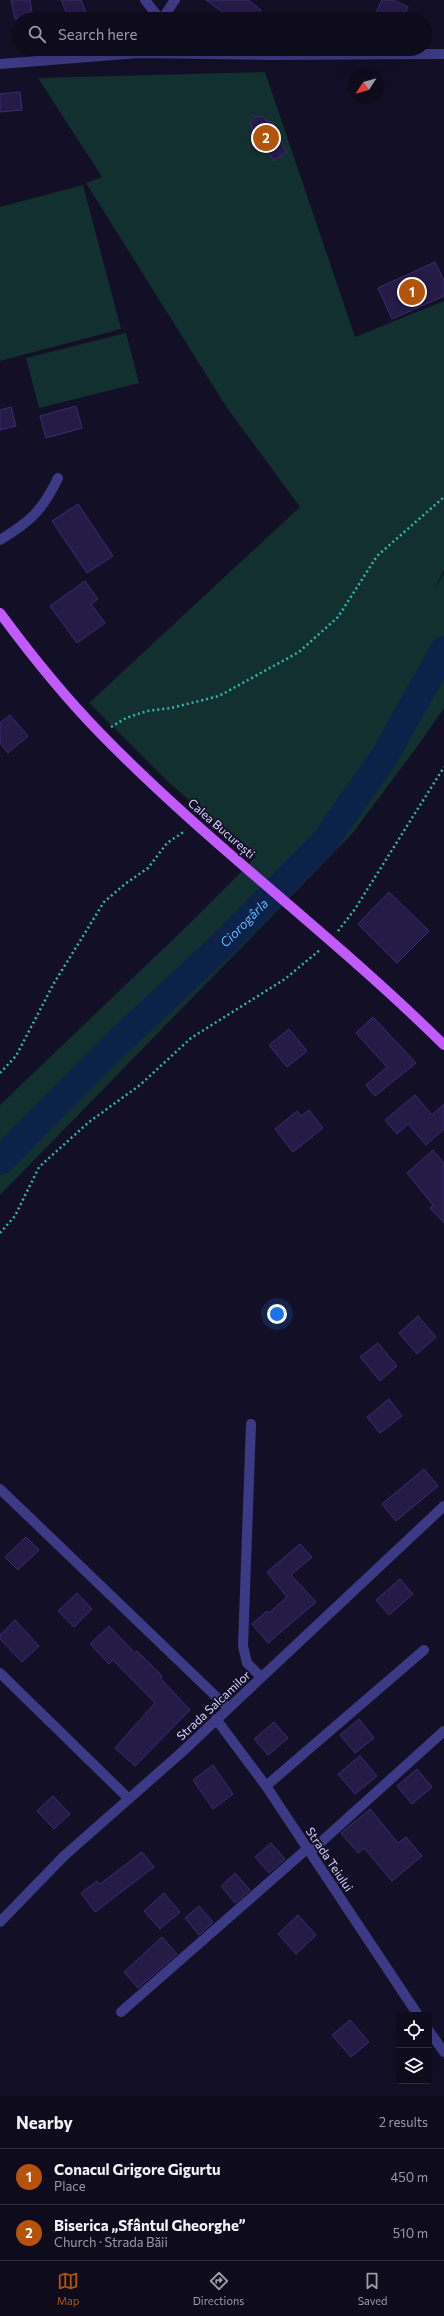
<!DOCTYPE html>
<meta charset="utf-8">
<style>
body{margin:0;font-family:Commissioner,sans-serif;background:#1c1929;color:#f1f3f6}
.controls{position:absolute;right:12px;bottom:12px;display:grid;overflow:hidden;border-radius:4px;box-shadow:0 4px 16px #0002}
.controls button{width:36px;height:36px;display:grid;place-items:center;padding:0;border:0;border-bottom:1px solid #2e2b3b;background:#0e0b1c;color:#f1f3f6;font:20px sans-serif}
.compass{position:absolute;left:348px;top:68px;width:36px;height:36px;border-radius:50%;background:#0e0b1c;box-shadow:0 4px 16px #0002;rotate:234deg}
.you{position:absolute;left:277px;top:1314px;width:14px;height:14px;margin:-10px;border:3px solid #fff;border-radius:50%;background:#1a73e8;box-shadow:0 0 0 6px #1a73e833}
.badge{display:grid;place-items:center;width:26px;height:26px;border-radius:50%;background:#b45309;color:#fff;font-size:13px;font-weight:700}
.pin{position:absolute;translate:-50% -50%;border:2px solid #fff;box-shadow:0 1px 4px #0006}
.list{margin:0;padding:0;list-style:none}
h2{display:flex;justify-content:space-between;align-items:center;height:52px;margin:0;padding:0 16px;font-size:17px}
h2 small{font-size:13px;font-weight:400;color:#9b9ba3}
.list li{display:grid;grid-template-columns:26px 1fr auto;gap:12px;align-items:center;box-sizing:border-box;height:56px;padding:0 16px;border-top:1px solid #2e2b3b}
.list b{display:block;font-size:15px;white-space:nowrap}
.list p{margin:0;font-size:13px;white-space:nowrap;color:#9b9ba3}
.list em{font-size:13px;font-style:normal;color:#9b9ba3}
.icon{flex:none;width:22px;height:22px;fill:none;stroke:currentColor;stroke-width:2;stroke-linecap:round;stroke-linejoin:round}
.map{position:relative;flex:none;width:444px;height:2096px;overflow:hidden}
.search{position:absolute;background:#0e0b1c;box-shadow:0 4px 16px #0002;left:12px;right:12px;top:12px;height:44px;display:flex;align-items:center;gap:10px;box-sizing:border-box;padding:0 14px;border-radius:22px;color:#9b9ba3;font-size:15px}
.sheet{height:164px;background:#0e0b1c}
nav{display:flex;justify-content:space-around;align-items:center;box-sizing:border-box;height:56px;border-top:1px solid #2e2b3b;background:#0e0b1c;font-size:11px;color:#9b9ba3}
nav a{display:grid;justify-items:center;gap:2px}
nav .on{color:#b45309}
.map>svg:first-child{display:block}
.green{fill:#12302f}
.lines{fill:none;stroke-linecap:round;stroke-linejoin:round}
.river{stroke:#0c2248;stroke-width:28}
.building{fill:#241b47;stroke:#3b2d73}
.path{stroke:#2fb8b0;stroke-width:2.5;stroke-dasharray:2 3;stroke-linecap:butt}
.minor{stroke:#3d3a85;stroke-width:10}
.major{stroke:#c25bff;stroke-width:10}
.labels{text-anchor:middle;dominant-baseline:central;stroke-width:3.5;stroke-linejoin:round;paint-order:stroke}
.street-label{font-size:12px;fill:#d9d4ff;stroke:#130f26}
.water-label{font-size:13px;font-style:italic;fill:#62b6ff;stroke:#130f26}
</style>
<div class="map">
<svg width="444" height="2096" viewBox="0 0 444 2096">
<rect width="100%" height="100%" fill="#130f26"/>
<!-- green -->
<path class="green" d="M265,72L355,337L444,301V570L433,591L444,573V708L419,744L352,834L0,1195V1105L186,927L256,857L167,781L89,703L300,507L227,408L86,183L102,177L38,78Z
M83,185L121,329L0,361V207Z
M126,333L139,383L39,408L26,358Z"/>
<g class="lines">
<!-- river -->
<path class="river" id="s1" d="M0,1161L111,1049L223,944L325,841L384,757L444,650"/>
</g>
<!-- building -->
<path class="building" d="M11,0H30L32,13H27L28,19H15Z
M61,0H81L89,19H69Z
M206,0H248L261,10L254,19H232Z
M382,0H393L408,7L402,19H373Z
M20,92L22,110L0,112V94Z
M262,116L267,121L272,122L276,128L275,134L287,152L274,161L262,142L256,141L252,135L253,130L250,123L254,117Z
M435,262L444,281V296L392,319L378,288Z
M76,406L82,428L46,438L40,416Z
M11,407L16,426L0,430V410Z
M78,504L113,556L87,573L52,521Z
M85,581L98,599L91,604L105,623L77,643L50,606Z
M10,715L28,736L8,753L0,743V723Z
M389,892L429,931L397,963L358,924Z
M373,1017L416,1063L375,1096L366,1085L387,1067L356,1033Z
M289,1029L307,1051L287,1067L269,1045Z
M415,1095L432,1115L444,1104V1129L426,1145L408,1124L397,1134L385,1120Z
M309,1110L323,1128L293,1152L275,1129L297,1111L301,1116Z
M433,1150L444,1163V1223L430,1208L433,1205L407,1173Z
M418,1316L436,1337L417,1354L399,1333Z
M378,1343L397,1366L380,1381L360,1357Z
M389,1399L402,1416L380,1433L367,1417Z
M424,1469L438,1486L396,1521L382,1504Z
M26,1537L39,1550L18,1570L5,1557Z
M300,1544L312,1557L291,1575L316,1602L268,1643L252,1624L267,1611L269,1613L287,1597L267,1572Z
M400,1579L413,1594L389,1615L376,1600Z
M77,1593L92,1609L74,1627L58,1611Z
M15,1620L39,1646L22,1662L0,1639V1635Z
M109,1626L135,1653L137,1651L162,1676L160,1678L190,1710L135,1766L115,1748L155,1703L113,1660L109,1664L90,1644Z
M359,1719L374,1738L355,1753L340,1735Z
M274,1722L288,1738L268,1755L254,1739Z
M360,1756L377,1776L355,1794L338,1774Z
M213,1765L233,1794L213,1809L193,1780Z
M417,1769L432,1787L412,1804L397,1786Z
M53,1796L70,1814L54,1829L37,1811Z
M370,1809L398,1843L406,1837L422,1856L392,1881L364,1848L358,1853L341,1833Z
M271,1843L285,1859L269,1873L255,1857Z
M142,1852L154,1867L95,1912L81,1893L97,1881L100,1884Z
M235,1873L250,1890L235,1903L221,1886Z
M164,1893L180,1912L160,1929L144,1911Z
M199,1906L213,1922L199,1935L185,1918Z
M298,1915L316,1935L296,1954L278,1934Z
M162,1937L177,1954L138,1988L124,1972Z
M350,2020L369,2042L351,2057L332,2035Z"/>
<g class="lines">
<!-- path -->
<path class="path" d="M111,727L126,718L147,711L171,708L219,696L299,652L338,617L377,556L444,497
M338,931L355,909L444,767
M0,1073L16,1056L54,983L104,902L125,884L148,868L167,843L185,831
M0,1233L15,1216L39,1167L89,1122L140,1085L191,1038L285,979L321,949"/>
<!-- minor -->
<path class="minor" d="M145,0L160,19
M162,19L175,0
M0,64L139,53L270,55L444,54
M0,540C31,521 42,511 58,478
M251,1424L243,1646L247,1663L261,1677
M0,1489L228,1708
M0,1673L129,1799
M216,1719L266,1786L418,2015
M266,1786L424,1650
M310,1852L444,1731
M0,1922L64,1856L182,1752L444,1506
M121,2012L308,1848
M429,2031L444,2052"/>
<!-- major -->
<path class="major" d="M0,613C31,655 64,696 100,733C208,844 334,936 444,1045"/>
</g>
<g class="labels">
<!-- street labels -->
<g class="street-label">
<text transform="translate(222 828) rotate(41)">Calea București</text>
<text transform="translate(213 1705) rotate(-43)">Strada Salcamilor</text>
<text transform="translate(330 1859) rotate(56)">Strada Teiului</text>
</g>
<!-- water labels -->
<g class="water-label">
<text stroke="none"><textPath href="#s1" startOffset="341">Ciorogârla</textPath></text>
</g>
</g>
</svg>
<div class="controls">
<button><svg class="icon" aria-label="locate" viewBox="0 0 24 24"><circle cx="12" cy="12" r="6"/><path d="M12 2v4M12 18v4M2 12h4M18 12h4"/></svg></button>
<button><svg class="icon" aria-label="layers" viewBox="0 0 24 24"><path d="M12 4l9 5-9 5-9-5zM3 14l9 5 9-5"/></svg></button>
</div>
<svg class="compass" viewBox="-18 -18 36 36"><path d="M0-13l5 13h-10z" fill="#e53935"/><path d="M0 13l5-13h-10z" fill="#9b9ba3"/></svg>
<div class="you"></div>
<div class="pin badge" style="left:412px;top:292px">1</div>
<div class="pin badge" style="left:266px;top:138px">2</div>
<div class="search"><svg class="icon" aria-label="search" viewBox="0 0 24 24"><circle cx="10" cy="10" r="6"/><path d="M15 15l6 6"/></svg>Search here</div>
</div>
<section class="sheet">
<h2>Nearby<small>2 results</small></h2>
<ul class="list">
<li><span class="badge">1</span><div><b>Conacul Grigore Gigurtu</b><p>Place</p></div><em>450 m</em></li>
<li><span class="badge">2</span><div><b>Biserica „Sfântul Gheorghe”</b><p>Church · Strada Băii</p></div><em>510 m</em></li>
</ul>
</section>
<nav>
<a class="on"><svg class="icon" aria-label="map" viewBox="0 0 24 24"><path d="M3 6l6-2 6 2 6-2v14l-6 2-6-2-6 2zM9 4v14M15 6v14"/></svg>Map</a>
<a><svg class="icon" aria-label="directions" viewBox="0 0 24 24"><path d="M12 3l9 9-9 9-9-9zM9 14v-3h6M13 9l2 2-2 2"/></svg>Directions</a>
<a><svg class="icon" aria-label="saved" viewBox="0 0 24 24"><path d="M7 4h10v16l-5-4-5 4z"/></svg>Saved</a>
</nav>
